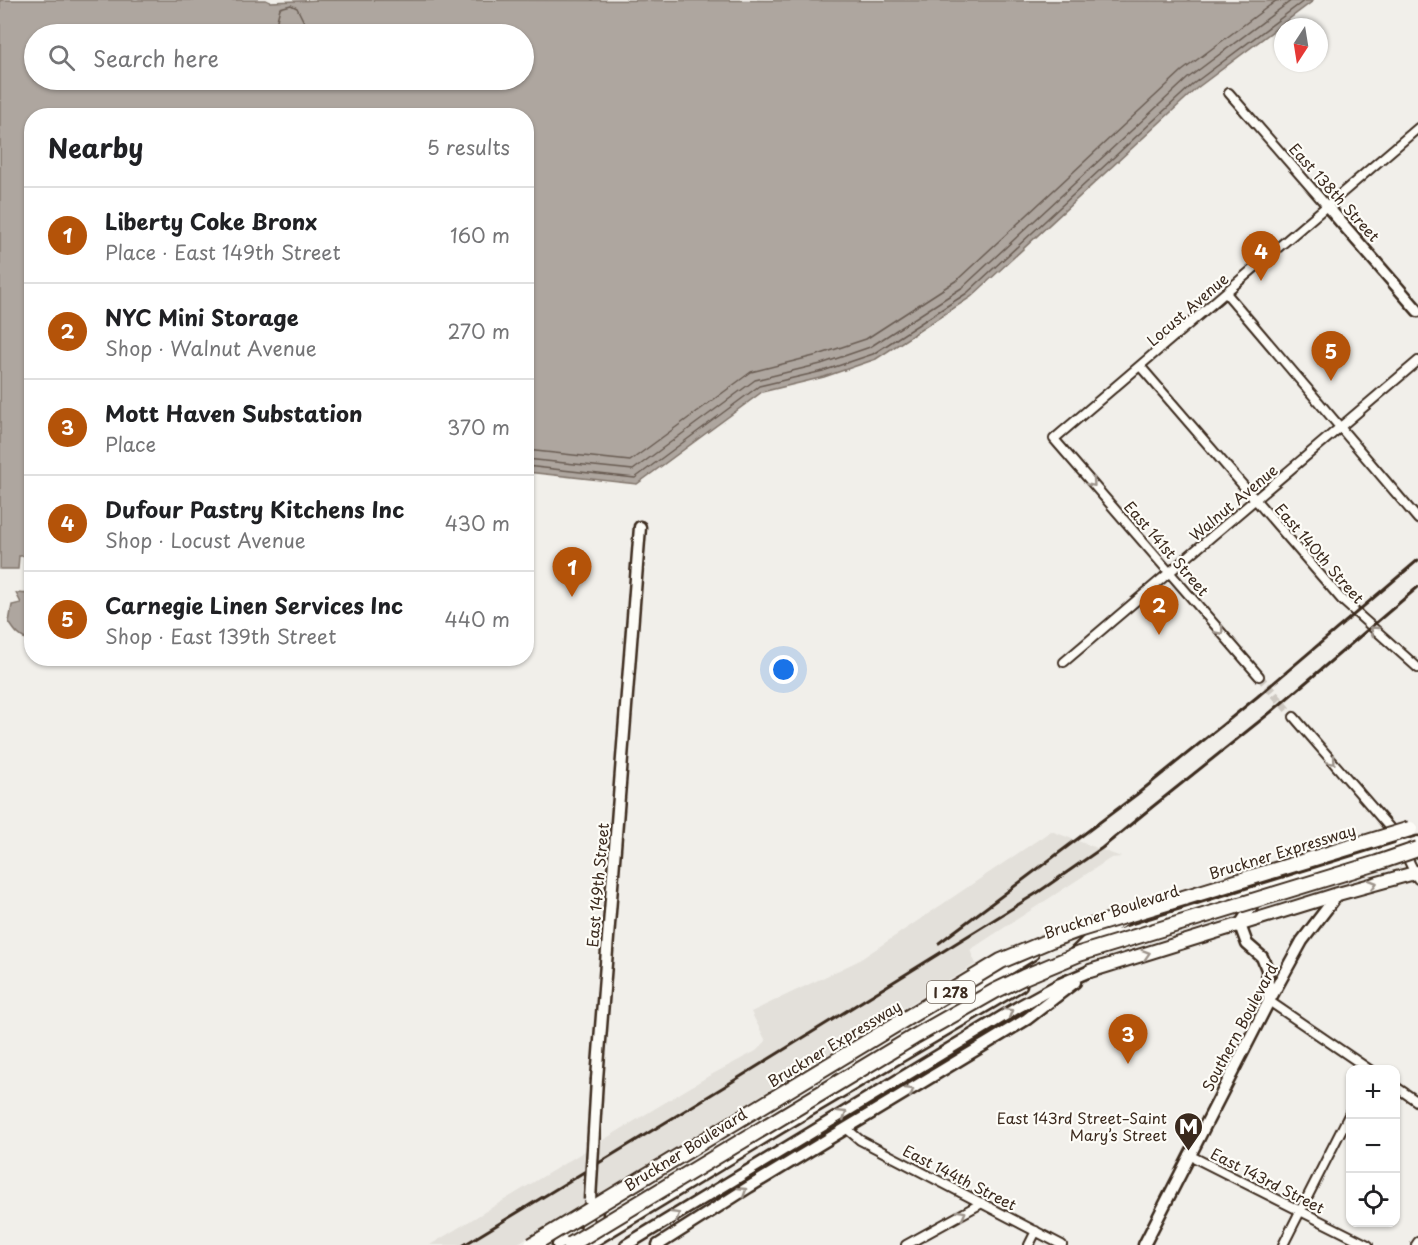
<!DOCTYPE html>
<meta charset="utf-8">
<style>
body{margin:0;font-family:"Playpen Sans",sans-serif;background:#f2f2f2;color:#202124}
.controls{position:absolute;right:18px;bottom:18px;display:grid;overflow:hidden;border-radius:12px;box-shadow:0 2px 4px #0004}
.controls button{width:54px;height:54px;display:grid;place-items:center;padding:0;border:0;border-bottom:2px solid #e0e0e0;background:#fff;color:#202124;font:30px sans-serif}
.compass{position:absolute;left:1274px;top:18px;width:54px;height:54px;border-radius:50%;background:#fff;box-shadow:0 2px 4px #0004;rotate:192deg}
.you{position:absolute;left:784px;top:670px;width:21px;height:21px;margin:-15px;border:4px solid #fff;border-radius:50%;background:#1a73e8;box-shadow:0 0 0 9px #1a73e833}
.badge{display:grid;place-items:center;width:39px;height:39px;border-radius:50%;background:#b45309;color:#fff;font-size:20px;font-weight:700}
.pin{position:absolute;translate:-50% -50px;filter:drop-shadow(0 2px 3px #0008)}
.pin::after{content:'';position:absolute;top:32px;width:21px;height:18px;background:inherit;clip-path:polygon(0 0,100% 0,50% 100%)}
.list{margin:0;padding:0;list-style:none}
h2{display:flex;justify-content:space-between;align-items:center;height:78px;margin:0;padding:0 24px;font-size:26px}
h2 small{font-size:20px;font-weight:400;color:#757577}
.list li{display:grid;grid-template-columns:39px 1fr auto;gap:18px;align-items:center;box-sizing:border-box;height:96px;padding:0 24px;border-top:2px solid #e0e0e0}
.list b{display:block;font-size:22px;white-space:nowrap}
.list p{margin:0;font-size:20px;white-space:nowrap;color:#757577}
.list em{font-size:20px;font-style:normal;color:#757577}
.icon{flex:none;width:33px;height:33px;fill:none;stroke:currentColor;stroke-width:2;stroke-linecap:round;stroke-linejoin:round}
.map{position:relative;flex:none;width:1418px;height:1245px;overflow:hidden}
.search{position:absolute;background:#fff;box-shadow:0 2px 4px #0004;left:24px;top:24px;width:510px;height:66px;display:flex;align-items:center;gap:15px;box-sizing:border-box;padding:0 21px;border-radius:33px;color:#757577;font-size:22px}
.panel{position:absolute;background:#fff;box-shadow:0 2px 4px #0004;left:24px;top:108px;width:510px;height:558px;border-radius:24px}
.map>svg:first-child{display:block}
.built{fill:#e3e0da}
.water{fill:#aea69f;stroke:#80746b;stroke-width:1.5;fill-rule:evenodd}
.lines{fill:none;stroke-linecap:round;stroke-linejoin:round}
.shore{stroke:#695c52;stroke-width:1.5}
.minor-tunnel{stroke:#cdc8c1;stroke-width:8;stroke-dasharray:8 4;stroke-linecap:butt}
.minor-casing{stroke:#3b2a1e;stroke-width:12}
.secondary-casing{stroke:#3b2a1e;stroke-width:15}
.primary-casing{stroke:#3b2a1e;stroke-width:16}
.minor{stroke:#fdfcf7;stroke-width:8}
.secondary{stroke:#fdfcf7;stroke-width:10}
.primary{stroke:#fdfcf7;stroke-width:12}
.rail{stroke:#3b2a1e;stroke-width:3}
.secondary-bridge-casing{stroke:#3b2a1e;stroke-width:15;stroke-linecap:butt}
.motorway-bridge-casing{stroke:#3b2a1e;stroke-width:18;stroke-linecap:butt}
.secondary-bridge{stroke:#fdfcf7;stroke-width:10}
.motorway-bridge{stroke:#fdfcf7;stroke-width:14}
.oneway{stroke:#9c938a}
.labels{text-anchor:middle;dominant-baseline:central;stroke-width:4.5;stroke-linejoin:round;paint-order:stroke}
.shield{fill:#fdfcf7;stroke:#75695f;stroke-width:1.5}
.shield-label{font-size:14px;font-weight:bold;fill:#3b2a1e}
.street-label{font-size:15px;fill:#3b2a1e;stroke:#fdfcf7}
.poi-label{font-size:15px;fill:#3b2a1e;stroke:#fdfcf7;text-anchor:end}
</style>
<div class="map">
<svg width="1418" height="1245" viewBox="0 0 1418 1245">
<rect width="100%" height="100%" fill="#f1efea"/>
<filter id="ink" filterUnits="userSpaceOnUse"><feTurbulence type="fractalNoise" baseFrequency=".0167" numOctaves="2"/><feDisplacementMap in="SourceGraphic" scale="12" xChannelSelector="R" yChannelSelector="G"/><feConvolveMatrix kernelMatrix="1 2 1 2 8 2 1 2 1" color-interpolation-filters="sRGB"/></filter>
<g filter="url(#ink)">
<!-- built -->
<path class="built" d="M1051,831L1121,857L1111,858L970,950L976,964L515,1245H430L707,1077L756,1051L766,1041L751,1012L858,961Z"/>
<!-- water -->
<path class="water" d="M0,0H266L270,2L322,0L1313,1L1197,88L971,297L876,359L824,377L762,392L637,484L527,472L526,116H32L31,591L27,556H19L18,569H0ZM34,34H524V80H34Z
M16,593L31,594V641C20,638 15,632 9,622L12,605L21,603Z"/>
<g class="lines">
<!-- shore -->
<path class="shore" d="M291,5L297,8L304,22L303,27L297,32L284,30L277,20L280,8Z
M526,450L630,461L751,372L818,355L866,339L957,280L1182,71L1277,0
M526,459L633,470L755,380L821,364L870,347L963,287L1188,78L1292,0
M526,466L635,478L759,386L823,371L873,354L967,293L1193,84L1305,0"/>
<!-- minor-tunnel -->
<path class="minor-tunnel" d="M1259,676L1294,717"/>
<defs>
<path id="minor" d="M1229,93L1327,206
M1226,293L1418,519
M1140,366L1342,600L1418,668
M1064,662L1418,361
M1259,676L1054,439L1418,128
M1294,717L1395,834L1418,879
M1269,1001L1370,1070
M1396,1087L1418,1102
M847,1129L860,1140L1062,1245
M1189,1155L1368,1245
M906,1245L982,1203
M1029,1245L1036,1231
M1283,1245L1350,1113
M1416,1245L1418,1242"/>
<path id="secondary" d="M1327,206L1418,311
M1257,898L1240,925L1247,944L1262,957L1267,969L1269,1000
M1092,944L1111,937L1418,842
M1075,953L1090,938L1123,921
M597,1079L640,527
M609,1214L1033,954
M585,1242L589,1207
M558,1245L578,1233
M587,1245L781,1127L1021,985
M626,1245L1020,1006L1060,984L1090,971
M658,1245L749,1187L1027,1019L1075,982
M1144,1245L1269,1001L1302,941L1338,894"/>
<path id="primary" d="M1090,971L1338,894L1418,872"/>
</defs>
<!-- minor casing -->
<use href="#minor" class="minor-casing"/>
<!-- secondary casing -->
<use href="#secondary" class="secondary-casing"/>
<!-- primary casing -->
<use href="#primary" class="primary-casing"/>
<!-- minor -->
<use href="#minor" class="minor"/>
<!-- secondary -->
<use href="#secondary" class="secondary"/>
<!-- primary -->
<use href="#primary" class="primary"/>
<!-- rail -->
<path class="rail" d="M939,943L1136,795L1257,697L1418,560
M464,1245L722,1088L1037,893L1102,848L1146,812L1271,712L1418,587"/>
<defs>
<path id="secondary-bridge" d="M590,1200L597,1079"/>
<path id="motorway-bridge" d="M532,1245L1001,961L1051,940L1078,930L1410,829
M570,1245L914,1037L995,991L1024,977L1079,954L1377,863L1418,849"/>
</defs>
<!-- secondary-bridge casing -->
<use href="#secondary-bridge" class="secondary-bridge-casing"/>
<!-- motorway-bridge casing -->
<use href="#motorway-bridge" class="motorway-bridge-casing"/>
<!-- secondary-bridge -->
<use href="#secondary-bridge" class="secondary-bridge"/>
<!-- motorway-bridge -->
<use href="#motorway-bridge" class="motorway-bridge"/>
</g>
<!-- one-way arrows -->
<defs><path id="oneway-chevron" d="M-2-3.5L2.5 0L-2 3.5" fill="none" stroke-width="1.6" stroke-linecap="round" stroke-linejoin="round" transform="scale(1.5)"/></defs>
<g class="oneway">
<use href="#oneway-chevron" transform="translate(1092 483) rotate(49)"/>
<use href="#oneway-chevron" transform="translate(1374 630) rotate(-139)"/>
<use href="#oneway-chevron" transform="translate(1220 631) rotate(49)"/>
<use href="#oneway-chevron" transform="translate(1332 761) rotate(49)"/>
<use href="#oneway-chevron" transform="translate(1373 884) rotate(-16)"/>
<use href="#oneway-chevron" transform="translate(1146 954) rotate(-17)"/>
<use href="#oneway-chevron" transform="translate(1009 1012) rotate(-31)"/>
<use href="#oneway-chevron" transform="translate(910 1091) rotate(-31)"/>
<use href="#oneway-chevron" transform="translate(843 1114) rotate(-32)"/>
<use href="#oneway-chevron" transform="translate(743 1191) rotate(-32)"/>
<use href="#oneway-chevron" transform="translate(962 1214) rotate(-29)"/>
<use href="#oneway-chevron" transform="translate(676 1215) rotate(-31)"/>
</g>
</g>
<!-- icons -->
<defs>
<symbol id="metro-pin" viewBox="-11 -11 22 30"><path d="M0 17L-7.5 6A9.5 9.5 0 1 1 7.5 6Z" fill="#3b2a1e" stroke="#fdfcf7"/><path d="M-5.5 5V-5H-3L0 0L3-5H5.5V5H3V-.5L0 4L-3-.5V5Z" fill="#fff"/></symbol>
</defs>
<g fill-rule="evenodd">
<use href="#metro-pin" x="1172" y="1110" width="33" height="45"/>
</g>
<g class="labels">
<!-- shield labels -->
<rect class="shield" x="927" y="981" width="48" height="22" rx="4.5"/>
<g class="shield-label">
<text x="951" y="992">I 278</text>
</g>
<!-- street labels -->
<g class="street-label">
<text transform="translate(1335 192) rotate(48)">East 138th Street</text>
<text transform="translate(1187 309) rotate(-41)">Locust Avenue</text>
<text transform="translate(1233 502) rotate(-40)">Walnut Avenue</text>
<text transform="translate(1167 548) rotate(49)">East 141st Street</text>
<text transform="translate(1320 553) rotate(49)">East 140th Street</text>
<text transform="translate(1282 851) rotate(-17)">Bruckner Expressway</text>
<text transform="translate(597 885) rotate(-85)">East 149th Street</text>
<text transform="translate(1111 911) rotate(-18)">Bruckner Boulevard</text>
<text transform="translate(1239 1027) rotate(-62)">Southern Boulevard</text>
<text transform="translate(834 1043) rotate(-31)">Bruckner Expressway</text>
<text transform="translate(685 1149) rotate(-32)">Bruckner Boulevard</text>
<text transform="translate(960 1177) rotate(27)">East 144th Street</text>
<text transform="translate(1268 1180) rotate(27)">East 143rd Street</text>
</g>
<!-- poi labels -->
<g class="poi-label">
<text x="1167" y="1117">East 143rd Street–Saint<tspan x="1167" dy="17">Mary’s Street</tspan></text>
</g>
</g>
</svg>
<div class="controls">
<button>+</button>
<button>−</button>
<button><svg class="icon" aria-label="locate" viewBox="0 0 24 24"><circle cx="12" cy="12" r="6"/><path d="M12 2v4M12 18v4M2 12h4M18 12h4"/></svg></button>
</div>
<svg class="compass" viewBox="-18 -18 36 36"><path d="M0-13l5 13h-10z" fill="#e53935"/><path d="M0 13l5-13h-10z" fill="#757577"/></svg>
<div class="you"></div>
<div class="pin badge" style="left:572px;top:597px">1</div>
<div class="pin badge" style="left:1159px;top:635px">2</div>
<div class="pin badge" style="left:1128px;top:1064px">3</div>
<div class="pin badge" style="left:1261px;top:281px">4</div>
<div class="pin badge" style="left:1331px;top:381px">5</div>
<div class="search"><svg class="icon" aria-label="search" viewBox="0 0 24 24"><circle cx="10" cy="10" r="6"/><path d="M15 15l6 6"/></svg>Search here</div>
<section class="panel">
<h2>Nearby<small>5 results</small></h2>
<ul class="list">
<li><span class="badge">1</span><div><b>Liberty Coke Bronx</b><p>Place · East 149th Street</p></div><em>160 m</em></li>
<li><span class="badge">2</span><div><b>NYC Mini Storage</b><p>Shop · Walnut Avenue</p></div><em>270 m</em></li>
<li><span class="badge">3</span><div><b>Mott Haven Substation</b><p>Place</p></div><em>370 m</em></li>
<li><span class="badge">4</span><div><b>Dufour Pastry Kitchens Inc</b><p>Shop · Locust Avenue</p></div><em>430 m</em></li>
<li><span class="badge">5</span><div><b>Carnegie Linen Services Inc</b><p>Shop · East 139th Street</p></div><em>440 m</em></li>
</ul>
</section>
</div>
